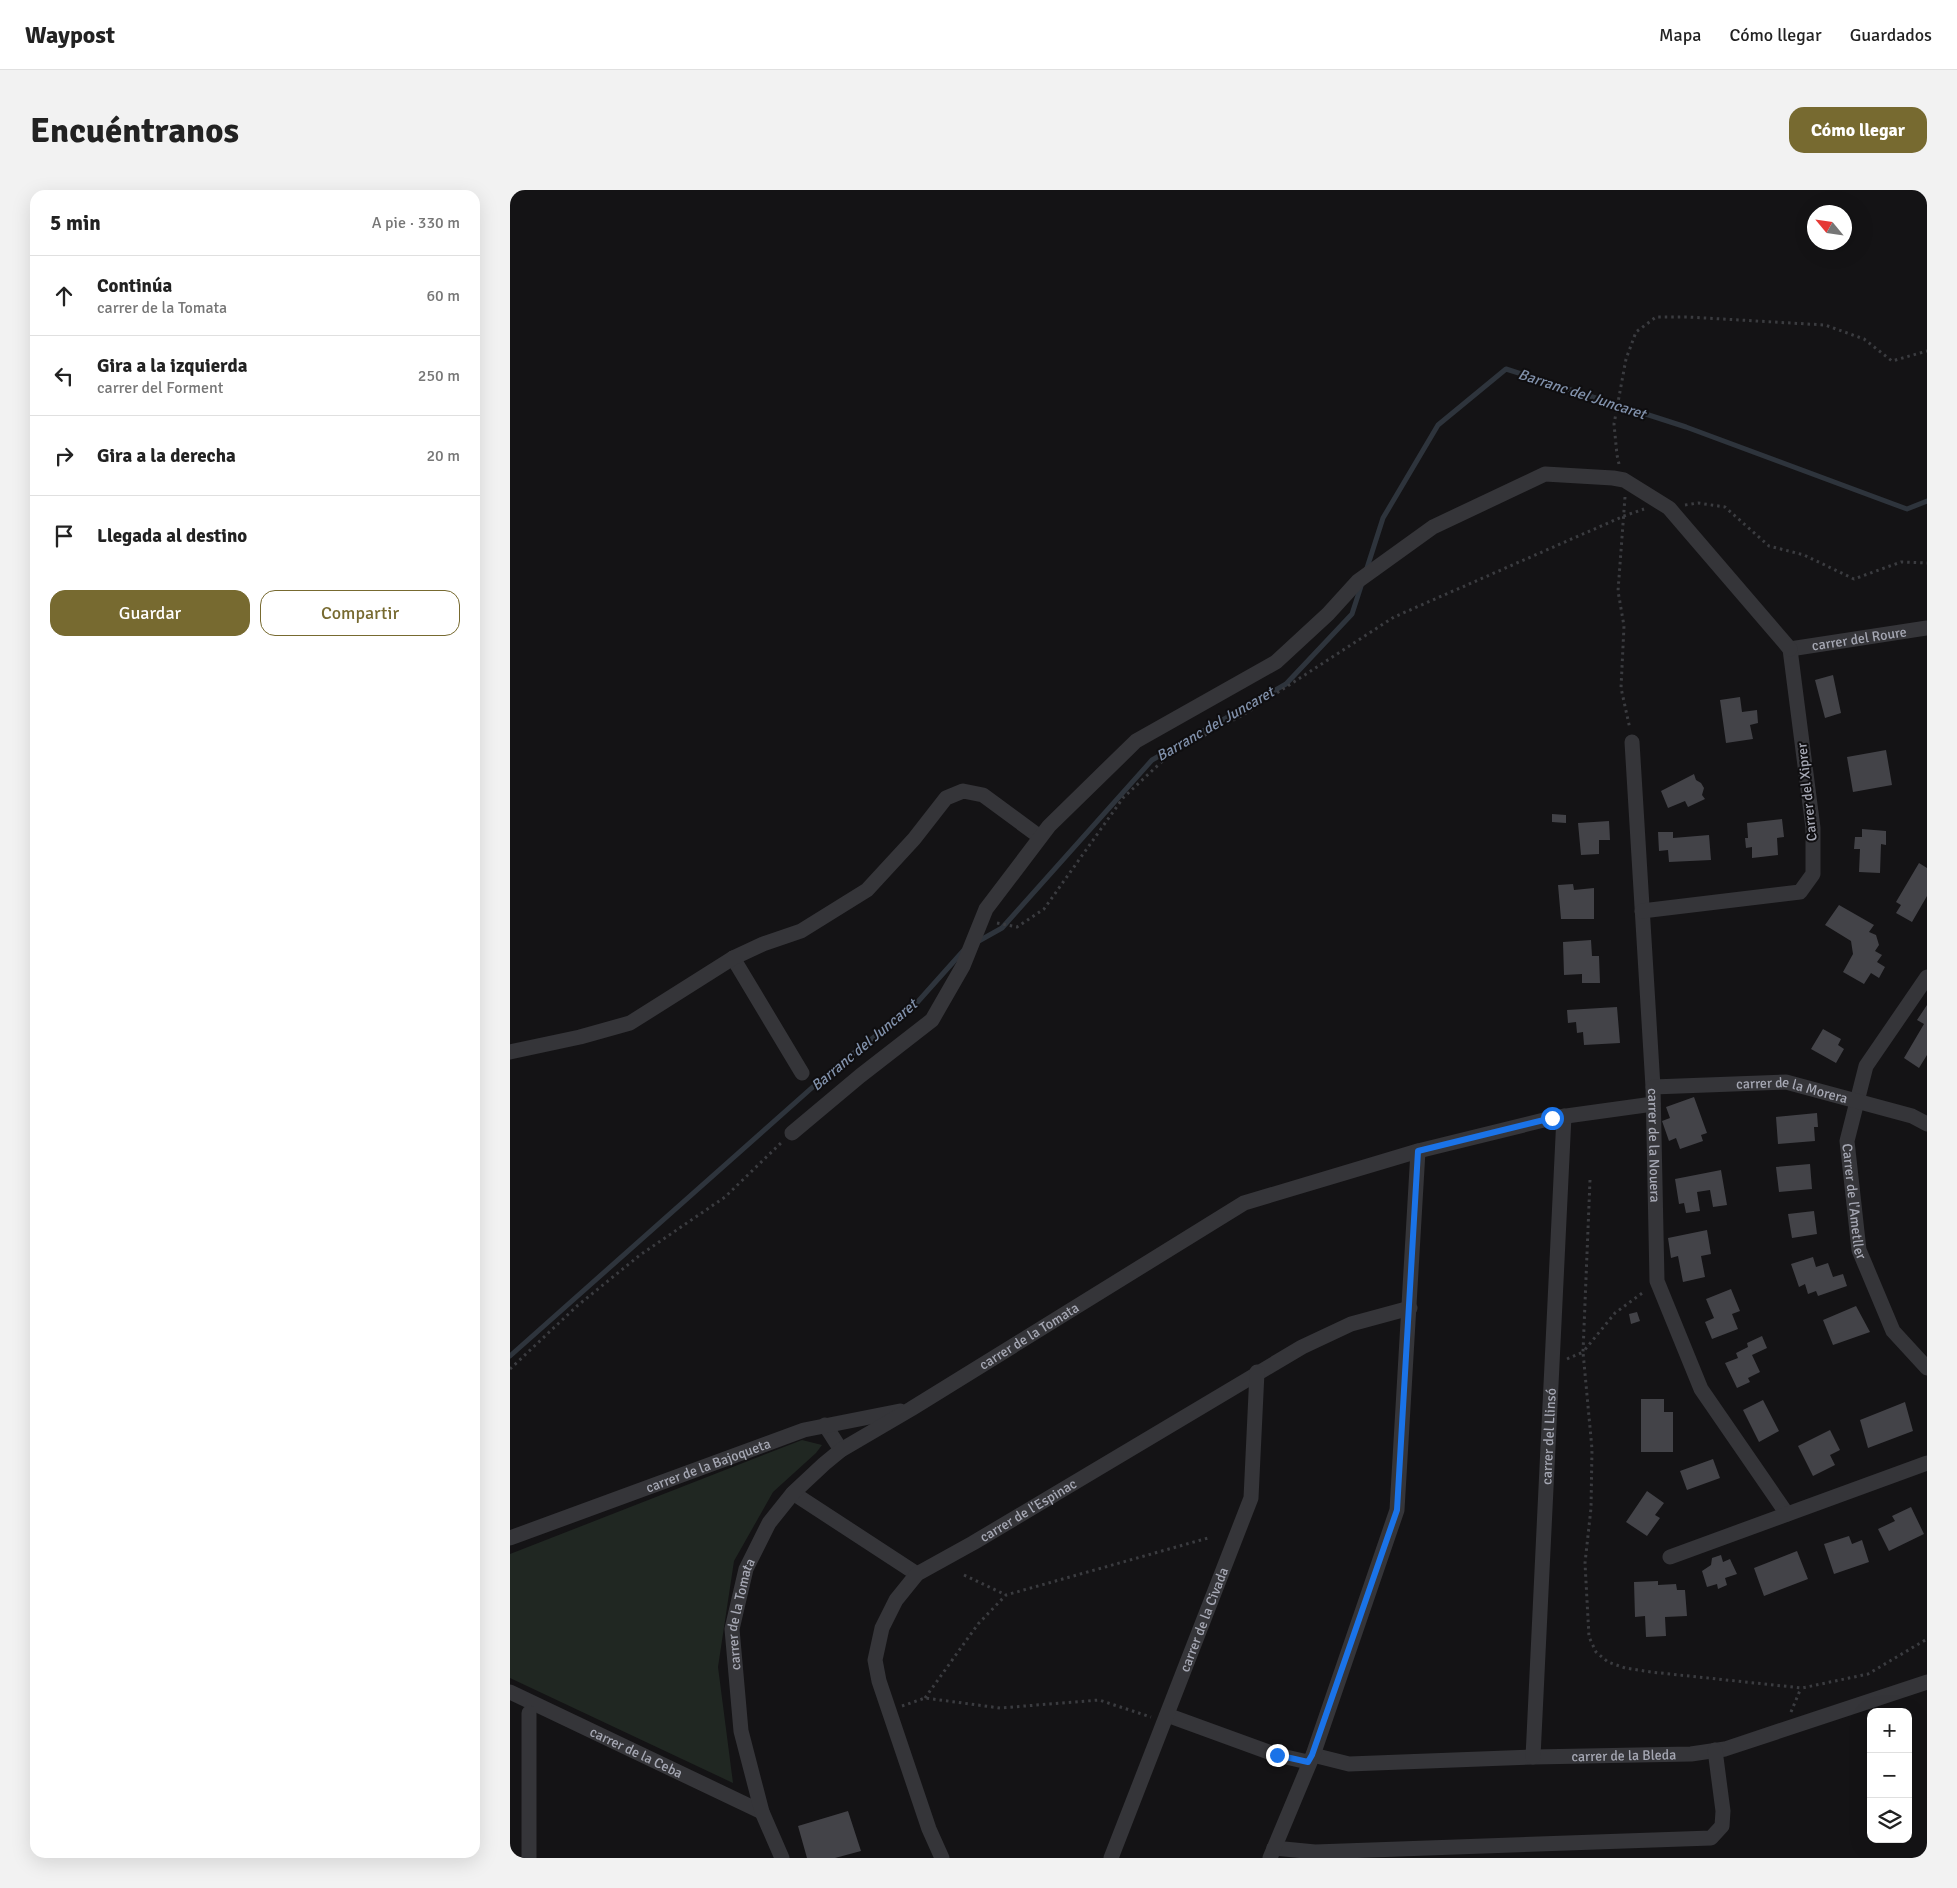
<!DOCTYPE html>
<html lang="es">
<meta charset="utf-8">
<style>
body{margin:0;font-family:Signika,sans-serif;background:#f2f2f2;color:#222}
.controls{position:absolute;right:15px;bottom:15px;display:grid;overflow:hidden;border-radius:10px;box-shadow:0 5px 20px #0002}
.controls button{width:45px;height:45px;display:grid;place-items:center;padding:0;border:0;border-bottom:1px solid #e0e0e0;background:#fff;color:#222;font:25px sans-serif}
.compass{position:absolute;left:1297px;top:15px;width:45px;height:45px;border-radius:50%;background:#fff;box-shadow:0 5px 20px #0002;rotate:299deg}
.stop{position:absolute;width:15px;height:15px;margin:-11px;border:4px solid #1a73e8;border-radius:50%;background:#fff}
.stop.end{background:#1a73e8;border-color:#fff;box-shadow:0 1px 5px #0008}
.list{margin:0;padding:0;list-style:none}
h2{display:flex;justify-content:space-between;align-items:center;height:65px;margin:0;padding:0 20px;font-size:21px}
h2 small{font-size:16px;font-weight:400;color:#767676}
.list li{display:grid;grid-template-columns:32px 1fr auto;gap:15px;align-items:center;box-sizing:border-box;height:80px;padding:0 20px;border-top:1px solid #e0e0e0}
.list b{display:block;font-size:19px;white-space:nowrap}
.list p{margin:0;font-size:16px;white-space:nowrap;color:#767676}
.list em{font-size:16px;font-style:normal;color:#767676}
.actions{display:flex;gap:10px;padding:15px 20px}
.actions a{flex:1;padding:11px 0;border:1px solid #776a30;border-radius:15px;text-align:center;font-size:18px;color:#776a30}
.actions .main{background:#776a30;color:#fff}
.icon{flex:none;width:28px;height:28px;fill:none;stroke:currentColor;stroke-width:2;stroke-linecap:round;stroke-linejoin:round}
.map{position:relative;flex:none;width:1417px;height:1668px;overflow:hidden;border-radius:15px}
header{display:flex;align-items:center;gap:30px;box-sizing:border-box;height:70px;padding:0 25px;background:#fff;border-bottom:1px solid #e0e0e0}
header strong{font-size:24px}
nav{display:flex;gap:28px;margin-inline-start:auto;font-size:18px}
.intro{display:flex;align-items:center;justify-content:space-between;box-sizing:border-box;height:120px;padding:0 30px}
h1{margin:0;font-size:35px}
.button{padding:12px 22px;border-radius:15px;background:#776a30;color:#fff;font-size:18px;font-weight:700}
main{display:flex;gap:30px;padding:0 30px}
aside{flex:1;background:#fff;border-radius:15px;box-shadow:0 5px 20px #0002}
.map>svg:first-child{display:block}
.green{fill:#202722}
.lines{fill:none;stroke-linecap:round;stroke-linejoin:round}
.stream{stroke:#2e343c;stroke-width:5}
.building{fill:#434348}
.path{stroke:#3b3c40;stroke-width:3;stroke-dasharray:2.5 4;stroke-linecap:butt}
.street{stroke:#353539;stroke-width:15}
.route{stroke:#1a73e8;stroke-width:6}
.labels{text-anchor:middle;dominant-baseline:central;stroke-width:4;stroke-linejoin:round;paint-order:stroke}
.street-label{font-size:14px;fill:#a6a8b4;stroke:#0f0e10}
.water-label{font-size:15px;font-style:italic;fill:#8191ab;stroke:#0f0e10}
</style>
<header>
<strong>Waypost</strong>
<nav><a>Mapa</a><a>Cómo llegar</a><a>Guardados</a></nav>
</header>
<div class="intro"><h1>Encuéntranos</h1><a class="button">Cómo llegar</a></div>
<main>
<aside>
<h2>5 min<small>A pie · 330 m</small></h2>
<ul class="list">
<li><svg class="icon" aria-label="ahead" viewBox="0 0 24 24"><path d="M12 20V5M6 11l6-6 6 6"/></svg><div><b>Continúa</b><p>carrer de la Tomata</p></div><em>60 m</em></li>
<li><svg class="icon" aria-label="left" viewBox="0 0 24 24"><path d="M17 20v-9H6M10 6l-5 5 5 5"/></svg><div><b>Gira a la izquierda</b><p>carrer del Forment</p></div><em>250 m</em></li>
<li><svg class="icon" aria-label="right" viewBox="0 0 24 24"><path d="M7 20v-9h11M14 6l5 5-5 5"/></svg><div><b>Gira a la derecha</b></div><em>20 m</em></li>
<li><svg class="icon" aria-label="arrive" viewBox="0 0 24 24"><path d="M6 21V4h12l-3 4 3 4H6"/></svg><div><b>Llegada al destino</b></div></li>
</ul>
<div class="actions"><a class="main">Guardar</a><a>Compartir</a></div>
</aside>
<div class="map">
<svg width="1417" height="1668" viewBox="0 0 1417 1668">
<rect width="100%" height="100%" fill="#141315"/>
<!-- green -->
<path class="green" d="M292,1250L312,1255L306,1263L263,1302L224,1371L208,1477L223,1593L0,1488V1364Z"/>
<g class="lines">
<!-- stream -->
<path class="stream" d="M856,381L873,328L928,235L996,179L1176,237L1397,319L1417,311
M467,752L492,738L642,570L776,494L842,424L852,393
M0,1166L323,879L404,816L454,760"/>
</g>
<!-- building -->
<path class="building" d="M1323,485L1331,523L1315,528L1305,490Z
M1230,507L1232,522L1247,520L1248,533L1240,535L1243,549L1216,553L1210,510Z
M1376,560L1382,595L1343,602L1337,567Z
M1184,584L1186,590L1191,593L1194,598L1192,605L1195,609L1178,617L1175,611L1158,618L1151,601Z
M1042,624L1056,625V633L1042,632Z
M1272,629L1274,647L1267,648L1268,665L1242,668V657L1236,658L1235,648H1238L1237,633Z
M1099,631L1100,650H1089V664L1071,665L1068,633Z
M1352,639L1376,641V655L1371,654L1370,683L1349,682L1350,659H1344L1345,647H1352Z
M1148,642H1163V648L1199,645L1201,670L1159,672L1158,660L1149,661Z
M1409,673L1417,678V706L1402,732L1386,723L1391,715L1386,712Z
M1063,694L1064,700L1084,698V729H1051L1048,695Z
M1329,715L1364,735L1359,742L1366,745L1369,755L1365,761L1372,765L1367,772L1375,777L1369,788L1361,783L1354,794L1333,782L1343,764L1341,751L1315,735Z
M1081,750L1082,766H1089L1090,793H1072V784L1054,785L1053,752Z
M1417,815V865L1409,878L1394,868L1414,834L1407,830Z
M1107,817L1110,853L1074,855L1073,842L1067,843L1066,832L1058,833L1057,820Z
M1313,839L1331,849L1328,855L1334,859L1326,873L1301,859Z
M1184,907L1197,943L1191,945L1193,951L1170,959L1166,948L1159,951L1152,931L1160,928L1156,917Z
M1307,923L1308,937H1304L1305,951L1268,954L1266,927Z
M1300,974L1302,999L1269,1002L1266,977Z
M1211,980L1217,1015L1203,1017L1200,1000L1187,1002L1190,1021L1176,1023L1174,1013L1169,1014L1165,989Z
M1304,1021L1307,1044L1282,1048L1278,1024Z
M1197,1040L1201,1064L1191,1066L1195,1087L1173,1092L1168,1066L1161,1068L1158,1048Z
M1303,1067L1306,1077L1318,1073L1323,1087L1333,1084L1337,1096L1308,1106L1306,1101L1298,1104L1295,1094L1289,1097L1281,1074Z
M1221,1099L1230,1121L1222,1124L1228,1139L1202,1149L1195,1132L1204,1128L1196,1109Z
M1346,1116L1360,1142L1323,1155L1313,1130Z
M1127,1122L1130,1131L1121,1134L1119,1124Z
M1252,1146L1257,1158L1242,1165L1250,1182L1238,1188L1240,1192L1227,1198L1215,1173L1228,1168L1226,1163L1238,1157L1237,1153Z
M1131,1209H1154V1222H1163V1262H1131Z
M1253,1210L1269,1241L1249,1252L1233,1220Z
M1395,1212L1403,1241L1358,1258L1350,1230Z
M1320,1240L1330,1260L1320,1265L1325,1275L1303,1286L1288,1256Z
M1203,1269L1210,1288L1177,1300L1170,1281Z
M1137,1301L1154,1313L1145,1325L1150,1328L1137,1346L1116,1332Z
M1401,1317L1414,1344L1379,1361L1368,1339L1385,1331L1382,1326Z
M1339,1346L1342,1354L1352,1350L1359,1372L1324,1384L1314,1354Z
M1287,1361L1298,1389L1254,1406L1244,1378Z
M1211,1365L1213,1372L1220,1369L1227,1384L1215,1388L1217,1395L1208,1399L1207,1394L1197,1397L1192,1381L1201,1375L1202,1368Z
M1148,1391V1395L1166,1394L1167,1400H1175L1177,1426L1155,1427L1156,1446L1136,1447L1135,1426L1125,1427L1124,1392Z
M338,1621L351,1661L325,1668H297L288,1636Z"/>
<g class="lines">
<!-- path -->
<path class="path" d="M1109,274L1107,265L1104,234L1116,169L1126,142L1146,127H1177L1315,135L1354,149L1382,171L1417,161
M1115,307L1108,401L1114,436L1111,498L1120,539
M1175,315L1188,313L1215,317L1259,356L1294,365L1344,389L1391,372L1417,373
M487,733L507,737L534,719L613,608L661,563L733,525L884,427L1114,326L1134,319
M1080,990L1073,1162L1105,1123L1135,1101
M1057,1169L1073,1162L1082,1259L1081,1318L1075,1373L1079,1447L1086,1462L1098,1472L1115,1478L1141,1482L1292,1498L1358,1484L1417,1449
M0,1179L67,1116L130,1065L215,1007L272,952
M454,1385L496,1405
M415,1508L468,1434L496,1405L698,1348
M392,1516L415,1508L490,1518L589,1510L641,1527
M1281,1522L1291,1498"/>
<!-- street -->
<g class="street">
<path id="s1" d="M1280,459L1417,438"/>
<path id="s2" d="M1122,552L1143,897L1147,1091L1191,1199L1277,1324"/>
<path d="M1132,721L1290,702L1303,684V638L1280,459"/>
<path d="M223,768L292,883"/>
<path id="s3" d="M1417,787L1356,876L1337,951L1349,1060L1383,1141L1417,1178"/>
<path d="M0,862L70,847L120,833L223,768L253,754L291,741L357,700L404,649L436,608L453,601L473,605L530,647"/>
<path id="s4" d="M1143,897L1276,892L1402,926L1417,934"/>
<path d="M282,943L350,886L422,830L453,776L476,719L539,636L626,551L766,472L818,424L848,391L923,337L1035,284L1103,288L1114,290L1159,318L1280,459"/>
<path d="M315,1235L331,1260"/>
<path d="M283,1303L407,1384"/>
<path id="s5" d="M0,1348L294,1240L390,1221"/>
<path d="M1160,1367L1417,1273"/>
<path id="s6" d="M0,1502L252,1622"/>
<path d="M657,1525L767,1565L798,1572"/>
<path id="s7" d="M803,1565L839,1574L1023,1567L1181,1564L1215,1559L1417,1492"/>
<path id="s8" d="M1023,1567L1054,926"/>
<path d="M764,1658L805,1662L1201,1648L1212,1636L1213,1621L1205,1560"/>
<path d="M19,1668V1523"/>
<path id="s9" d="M272,1668L252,1622L231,1541L222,1439L236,1379L259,1333L283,1303L314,1274L331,1260L401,1219L734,1013L908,961L1042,928L1143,914"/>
<path id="s10" d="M432,1668L419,1639L369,1491L365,1470L372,1438L386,1410L407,1384L463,1353L792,1157L841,1134L900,1118"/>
<path id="s11" d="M601,1668L741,1308L747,1182"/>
<path d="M760,1668L803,1565L887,1320L908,961"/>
</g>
</g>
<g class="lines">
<!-- route -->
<path class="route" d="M767,1565L798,1572L802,1565L887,1320L908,961L1042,928"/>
</g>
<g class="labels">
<!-- street labels -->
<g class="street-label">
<text stroke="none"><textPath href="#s1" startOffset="70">carrer del Roure</textPath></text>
<text transform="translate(1297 602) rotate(-96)">Carrer del Xiprer</text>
<text stroke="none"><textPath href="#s4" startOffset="140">carrer de la Morera</textPath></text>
<text stroke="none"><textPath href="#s2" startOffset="404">carrer de la Nouera</textPath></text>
<text stroke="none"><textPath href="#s3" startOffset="246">Carrer de l'Ametller</textPath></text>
<text stroke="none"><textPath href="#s9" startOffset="672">carrer de la Tomata</textPath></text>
<text stroke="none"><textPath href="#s8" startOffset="321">carrer del Llinsó</textPath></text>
<text stroke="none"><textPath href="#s5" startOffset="211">carrer de la Bajoqueta</textPath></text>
<text stroke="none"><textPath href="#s10" startOffset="435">carrer de l'Espinac</textPath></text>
<text stroke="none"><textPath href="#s9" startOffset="252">carrer de la Tomata</textPath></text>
<text stroke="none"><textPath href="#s11" startOffset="256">carrer de la Civada</textPath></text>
<text stroke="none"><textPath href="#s6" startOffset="140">carrer de la Ceba</textPath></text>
<text stroke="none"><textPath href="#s7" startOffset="312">carrer de la Bleda</textPath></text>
</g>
<!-- water labels -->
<g class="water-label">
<text transform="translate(1072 204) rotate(18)">Barranc del Juncaret</text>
<text transform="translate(705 534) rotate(-30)">Barranc del Juncaret</text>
<text transform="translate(354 855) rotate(-40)">Barranc del Juncaret</text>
</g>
</g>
</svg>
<div class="controls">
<button>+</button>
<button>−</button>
<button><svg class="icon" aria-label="layers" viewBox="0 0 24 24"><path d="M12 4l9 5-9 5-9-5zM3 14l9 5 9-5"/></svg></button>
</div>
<svg class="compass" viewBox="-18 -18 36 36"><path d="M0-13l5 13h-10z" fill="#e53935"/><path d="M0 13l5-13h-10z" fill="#767676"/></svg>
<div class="stop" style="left:1042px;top:928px"></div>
<div class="stop end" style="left:767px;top:1565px"></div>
</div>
</main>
